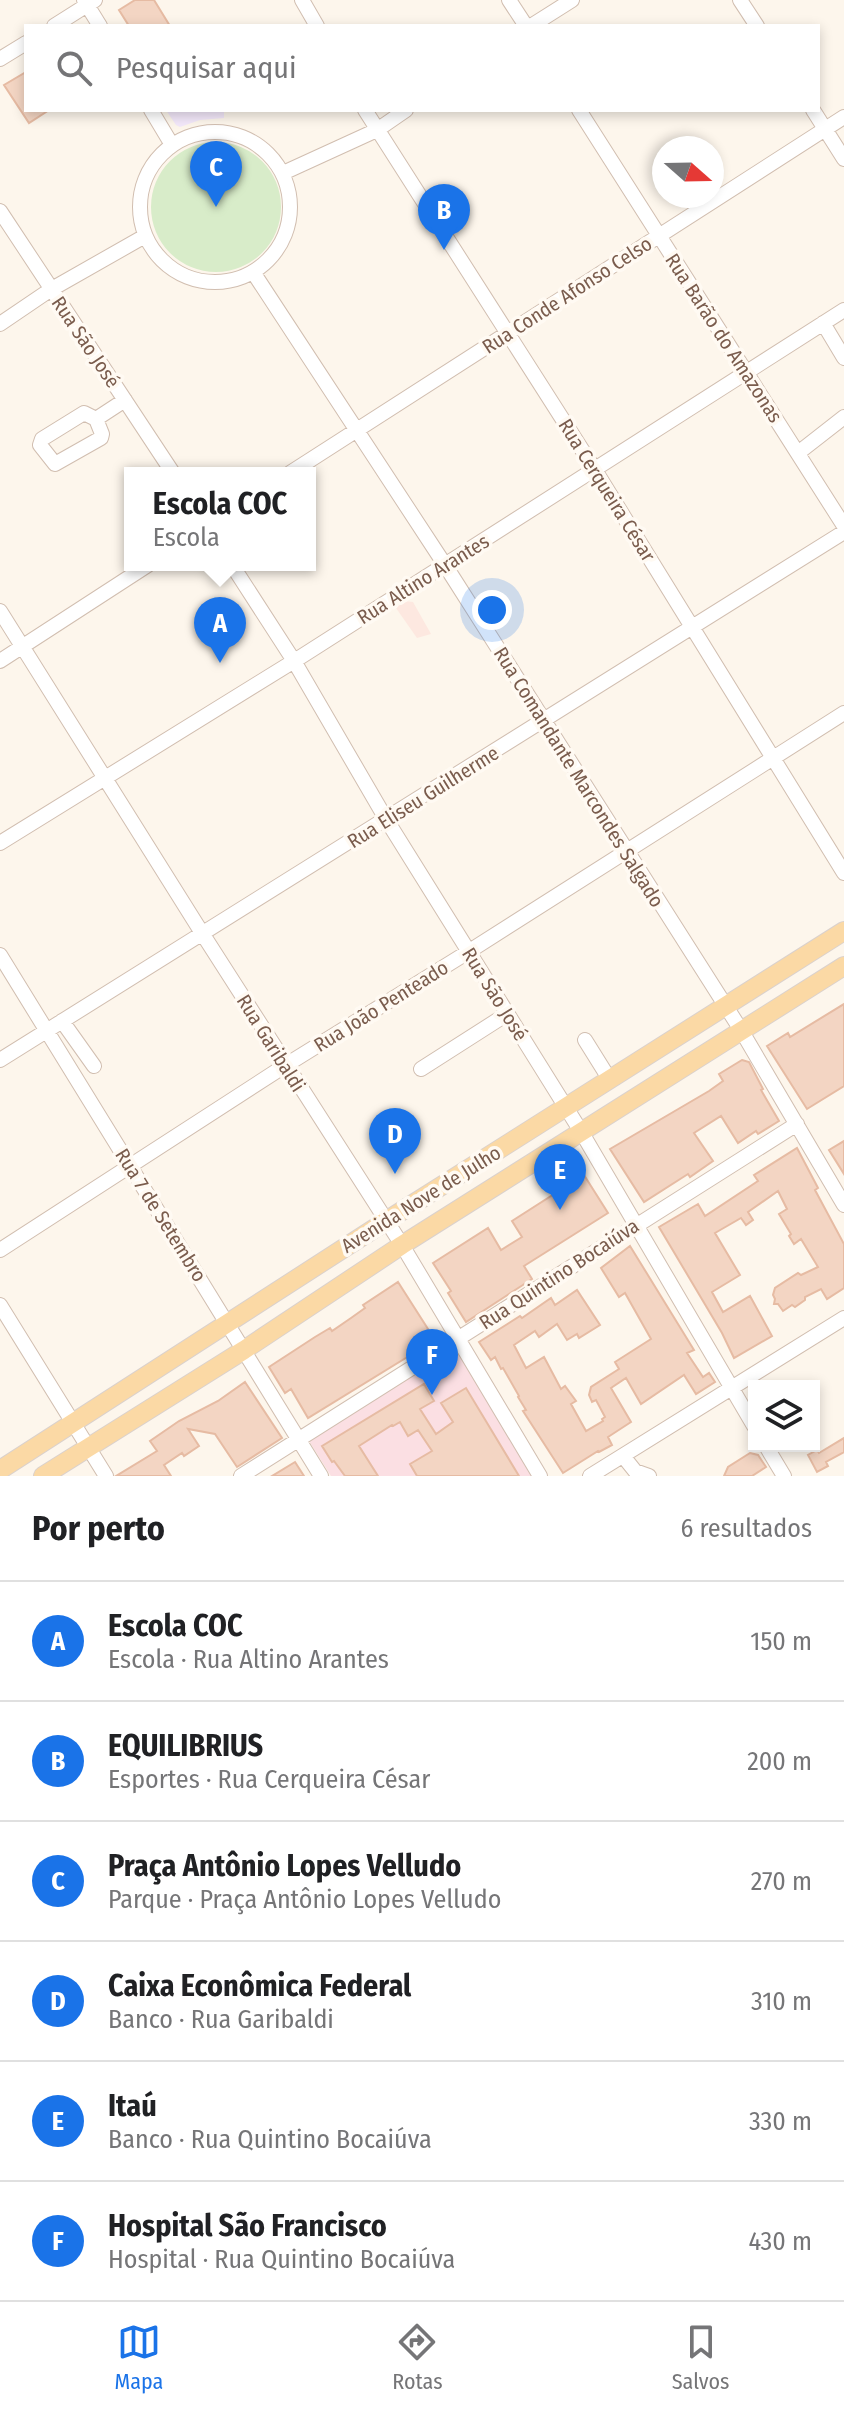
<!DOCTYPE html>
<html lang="pt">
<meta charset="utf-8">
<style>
body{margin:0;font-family:"Fira Sans Condensed",sans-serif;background:#f6f6f6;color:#202124}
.controls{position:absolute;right:24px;bottom:24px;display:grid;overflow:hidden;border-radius:0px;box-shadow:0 4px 12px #0003}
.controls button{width:72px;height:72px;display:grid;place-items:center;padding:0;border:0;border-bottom:2px solid #e0e0e0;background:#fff;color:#202124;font:40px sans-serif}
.compass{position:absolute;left:652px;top:136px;width:72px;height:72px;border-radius:50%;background:#fff;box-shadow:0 4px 12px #0003;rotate:110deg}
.you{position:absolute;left:492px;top:610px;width:28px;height:28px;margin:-20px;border:6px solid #fff;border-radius:50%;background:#1a73e8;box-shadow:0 0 0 12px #1a73e833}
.badge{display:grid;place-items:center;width:52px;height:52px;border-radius:50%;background:#1a73e8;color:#fff;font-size:26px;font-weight:700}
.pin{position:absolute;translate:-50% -66px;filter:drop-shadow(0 2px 4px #0008)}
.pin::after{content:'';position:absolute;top:42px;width:28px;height:24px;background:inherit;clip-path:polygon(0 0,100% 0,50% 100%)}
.popup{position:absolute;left:124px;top:467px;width:192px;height:104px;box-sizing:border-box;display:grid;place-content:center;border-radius:0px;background:#fff;filter:drop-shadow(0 2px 6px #0005);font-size:26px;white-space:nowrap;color:#757577}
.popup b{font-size:30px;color:#202124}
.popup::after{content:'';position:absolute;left:50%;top:100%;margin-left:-16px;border:16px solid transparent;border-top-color:#fff}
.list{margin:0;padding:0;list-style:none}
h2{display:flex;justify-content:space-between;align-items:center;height:104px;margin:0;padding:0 32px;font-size:34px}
h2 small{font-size:26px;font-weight:400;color:#757577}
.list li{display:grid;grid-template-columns:52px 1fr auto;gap:24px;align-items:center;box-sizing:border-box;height:120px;padding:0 32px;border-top:2px solid #e0e0e0}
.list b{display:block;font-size:30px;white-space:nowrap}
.list p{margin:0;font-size:26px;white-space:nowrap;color:#757577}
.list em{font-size:26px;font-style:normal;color:#757577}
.icon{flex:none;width:44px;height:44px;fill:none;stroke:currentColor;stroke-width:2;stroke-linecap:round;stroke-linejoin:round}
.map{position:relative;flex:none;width:844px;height:1476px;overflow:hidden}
.search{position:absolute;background:#fff;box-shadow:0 4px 12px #0003;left:24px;right:24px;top:24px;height:88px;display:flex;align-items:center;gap:20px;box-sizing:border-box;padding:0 28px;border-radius:0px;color:#757577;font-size:30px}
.sheet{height:824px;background:#fff}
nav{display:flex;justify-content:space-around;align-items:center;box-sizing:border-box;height:112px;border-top:2px solid #e0e0e0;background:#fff;font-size:22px;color:#757577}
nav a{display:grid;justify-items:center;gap:4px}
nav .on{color:#1a73e8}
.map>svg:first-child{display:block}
.commercial{fill:#fde8e0}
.education{fill:#f3e8fa}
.medical{fill:#fbdfe3}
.park{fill:#d8ecc9}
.building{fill:#f3d5c3;stroke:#e6bba3;stroke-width:2}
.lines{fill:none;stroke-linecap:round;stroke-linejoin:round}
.minor-casing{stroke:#d1beb0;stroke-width:16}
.major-casing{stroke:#dad1cd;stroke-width:20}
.minor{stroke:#fff;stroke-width:14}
.major{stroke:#fbd9a5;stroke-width:18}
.labels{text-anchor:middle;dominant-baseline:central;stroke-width:7;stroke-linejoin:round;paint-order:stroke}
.street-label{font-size:20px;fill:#7a5c4d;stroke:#fffaf3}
</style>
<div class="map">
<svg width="844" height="1476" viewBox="0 0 844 1476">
<rect width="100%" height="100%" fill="#fdf6ec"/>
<!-- commercial -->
<path class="commercial" d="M405,601L413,602L431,634L417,638L396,608Z"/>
<!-- education -->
<path class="education" d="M166,110H224V118L200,120L180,127L176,125Z"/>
<!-- medical -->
<path class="medical" d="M454,1348L536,1476H331L309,1441Z"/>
<!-- park -->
<path class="park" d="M151 207a65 65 0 1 1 130 0a65 65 0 1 1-130 0Z"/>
<!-- building -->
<path class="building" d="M135,0H154L170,26H129L119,10Z
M26,72V110H49L29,123L4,85Z
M844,1004V1086L807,1109L767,1046L788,1033L790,1037Z
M742,1060L749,1062L763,1089L761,1090L779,1121L758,1134L756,1131L738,1143L721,1116L694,1133L713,1161L690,1177L688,1174L644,1202L610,1149L709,1091L723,1081L719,1074Z
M844,1141V1174L829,1150Z
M797,1148L818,1188L815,1190L844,1244V1288L827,1299L821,1289L805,1297V1300L795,1307L792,1305L783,1311L778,1304H774L775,1299L773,1295L775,1288L798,1273L801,1275L818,1267L801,1239L794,1244L789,1236L791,1234L779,1214L787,1209L778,1191L748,1212L753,1220L746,1225L741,1218L715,1233L740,1275L712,1292L723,1312L750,1296L772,1336L734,1358L722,1333L659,1227L698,1204L705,1216L758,1181L754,1175Z
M584,1175L608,1213L524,1266L532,1279L466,1322L448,1293L451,1291L433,1263L488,1228L501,1250L522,1237L512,1221Z
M630,1246L694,1350L687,1353L703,1377L709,1373L715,1382L696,1394L684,1375L641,1404L626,1378L611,1388L631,1422L608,1437L612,1445L599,1452L598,1451L563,1473L523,1411L526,1410L518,1397L519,1396L503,1368L501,1369L495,1357L491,1360L479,1342L520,1316L522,1318L551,1298L555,1305L577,1290L600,1325L579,1338L577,1334L567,1340L557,1324L539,1337L535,1331L514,1345L526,1368L544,1357L561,1389L565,1386L576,1401L571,1404L586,1431L603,1421L602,1419L605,1417L596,1400L592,1402L589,1395L591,1387L619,1369L615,1362L651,1339L625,1293L619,1297L601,1268Z
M398,1282L435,1340L308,1418L291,1389L285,1393L269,1367L315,1337L330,1328L332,1331L351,1318L365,1308L363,1305Z
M245,1382L282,1438L237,1467L215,1434L188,1429L199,1446L184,1456L182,1453L164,1465L171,1476H116L157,1451L150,1441L179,1421L218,1401Z
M424,1384L434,1401L420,1409L436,1434L453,1422L441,1403L466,1388L519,1476H417L410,1464L432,1451L418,1430L408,1436L400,1422L393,1426L392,1425L359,1446L378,1476H345L334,1461L332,1462L322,1446Z
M844,1438V1452L826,1462L828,1466L817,1472L808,1455L817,1450L819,1453Z
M750,1453L758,1455L766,1467L752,1476H724L728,1467Z
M295,1462L304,1476H272Z"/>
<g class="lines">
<defs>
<path id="minor" d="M84,0L100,26
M302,0L317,26
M509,0L526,26
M740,0L757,26
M54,26L95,0
M531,26L572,0
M0,59L26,43
M151,110L172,145
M365,110L595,470L844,873
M579,110L844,526
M813,110L844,159
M140 207a75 75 0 1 1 150 0a75 75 0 1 1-150 0Z
M283,173L377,130L406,110
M0,211L173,473
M253,272L445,565L741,1030L844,1205
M823,323L844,358
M0,324L50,290L145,236
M84,413L96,419L102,434L101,438L55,464L40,445L42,439Z
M96,419L125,400
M798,453L844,417
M290,473L844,117
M232,565L294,661L386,819L582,1133L754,1426
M0,611L202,933L402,1245L540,1476
M0,661L148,565
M0,843L299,658L844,310
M0,955L321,1476
M62,1021L94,1066
M585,1040L610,1080
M0,1060L844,532
M421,1069L507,1014
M0,1250L286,1065L468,952L844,713
M0,1305L106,1476
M766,1446L784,1476
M623,1456L635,1471L649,1476
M241,1476L797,1124
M590,1476L844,1318"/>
<path id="major" d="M0,1470L386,1221L844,931
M43,1476L244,1350L402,1245L844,966"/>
</defs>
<!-- minor casing -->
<use href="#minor" class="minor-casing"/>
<!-- major casing -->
<use href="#major" class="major-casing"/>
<!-- minor -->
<use href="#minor" class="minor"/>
<!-- major -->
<use href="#major" class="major"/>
</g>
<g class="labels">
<!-- street labels -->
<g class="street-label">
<text transform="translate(567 295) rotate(-33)">Rua Conde Afonso Celso</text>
<text transform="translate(724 338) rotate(57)">Rua Barão do Amazonas</text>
<text transform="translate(86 342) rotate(56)">Rua São José</text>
<text transform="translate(607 490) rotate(58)">Rua Cerqueira César</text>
<text transform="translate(423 579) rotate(-32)">Rua Altino Arantes</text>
<text transform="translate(579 777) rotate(58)">Rua Comandante Marcondes Salgado</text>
<text transform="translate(423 797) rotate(-32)">Rua Eliseu Guilherme</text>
<text transform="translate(495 994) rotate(58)">Rua São José</text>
<text transform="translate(381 1006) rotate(-32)">Rua João Penteado</text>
<text transform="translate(271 1043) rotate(58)">Rua Garibaldi</text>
<text transform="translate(421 1199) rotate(-32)">Avenida Nove de Julho</text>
<text transform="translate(161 1215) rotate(58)">Rua 7 de Setembro</text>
<text transform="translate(559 1274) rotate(-33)">Rua Quintino Bocaiúva</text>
</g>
</g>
</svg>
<div class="controls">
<button><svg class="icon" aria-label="layers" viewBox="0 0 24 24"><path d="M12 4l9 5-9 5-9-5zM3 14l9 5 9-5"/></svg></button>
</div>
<svg class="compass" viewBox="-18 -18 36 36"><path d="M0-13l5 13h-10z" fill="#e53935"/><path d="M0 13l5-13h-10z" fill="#757577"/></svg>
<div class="you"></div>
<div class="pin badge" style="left:220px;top:663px">A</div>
<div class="popup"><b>Escola COC</b>Escola</div>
<div class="pin badge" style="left:444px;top:250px">B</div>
<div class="pin badge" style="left:216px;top:207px">C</div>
<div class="pin badge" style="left:395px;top:1174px">D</div>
<div class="pin badge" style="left:560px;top:1210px">E</div>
<div class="pin badge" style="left:432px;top:1395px">F</div>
<div class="search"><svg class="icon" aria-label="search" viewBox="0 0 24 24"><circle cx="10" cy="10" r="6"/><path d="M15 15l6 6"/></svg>Pesquisar aqui</div>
</div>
<section class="sheet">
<h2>Por perto<small>6 resultados</small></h2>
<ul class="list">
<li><span class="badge">A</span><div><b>Escola COC</b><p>Escola · Rua Altino Arantes</p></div><em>150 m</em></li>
<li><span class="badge">B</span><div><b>EQUILIBRIUS</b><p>Esportes · Rua Cerqueira César</p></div><em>200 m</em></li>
<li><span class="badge">C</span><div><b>Praça Antônio Lopes Velludo</b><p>Parque · Praça Antônio Lopes Velludo</p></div><em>270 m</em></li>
<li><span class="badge">D</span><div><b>Caixa Econômica Federal</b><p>Banco · Rua Garibaldi</p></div><em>310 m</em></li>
<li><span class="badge">E</span><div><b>Itaú</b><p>Banco · Rua Quintino Bocaiúva</p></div><em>330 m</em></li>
<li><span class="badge">F</span><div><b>Hospital São Francisco</b><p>Hospital · Rua Quintino Bocaiúva</p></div><em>430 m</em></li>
</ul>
</section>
<nav>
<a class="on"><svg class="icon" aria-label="map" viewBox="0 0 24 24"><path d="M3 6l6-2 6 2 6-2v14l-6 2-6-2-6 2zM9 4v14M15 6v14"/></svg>Mapa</a>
<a><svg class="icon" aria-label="directions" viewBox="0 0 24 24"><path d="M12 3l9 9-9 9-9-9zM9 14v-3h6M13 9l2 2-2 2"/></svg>Rotas</a>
<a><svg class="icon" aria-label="saved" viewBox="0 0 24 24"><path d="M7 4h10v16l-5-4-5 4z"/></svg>Salvos</a>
</nav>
